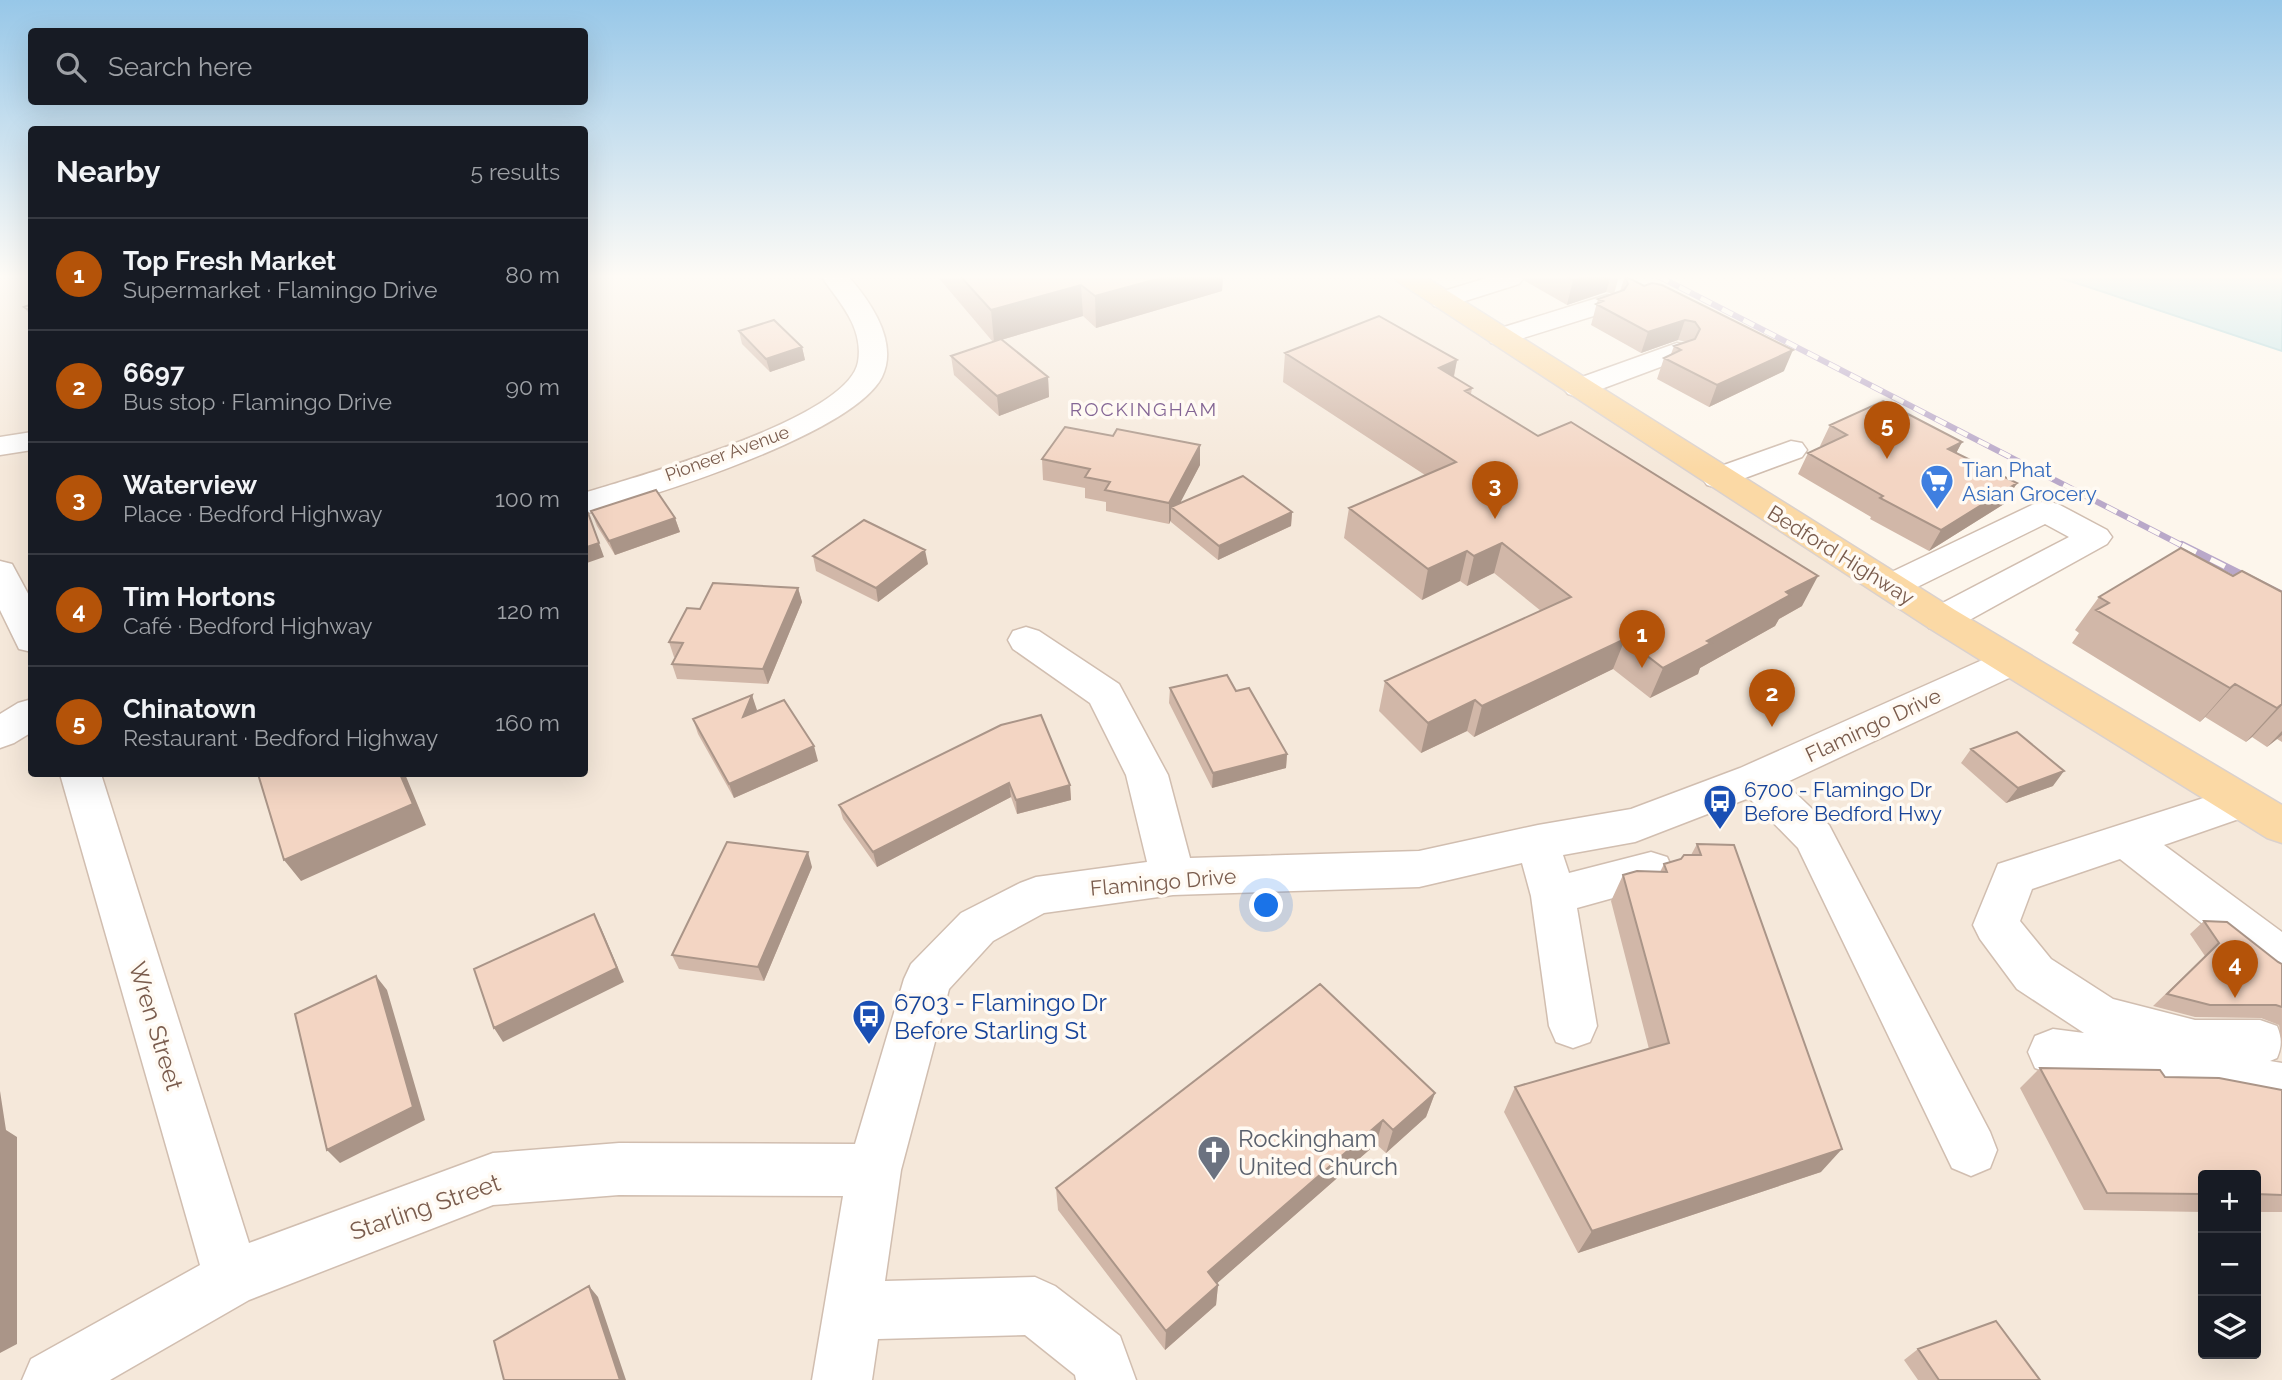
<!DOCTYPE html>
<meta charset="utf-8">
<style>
body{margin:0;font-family:Raleway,sans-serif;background:#242831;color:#f1f3f6}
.controls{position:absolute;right:21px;bottom:21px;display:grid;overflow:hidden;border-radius:7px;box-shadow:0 7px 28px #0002}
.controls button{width:63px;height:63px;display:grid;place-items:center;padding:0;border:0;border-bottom:2px solid #363941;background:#171b24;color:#f1f3f6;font:35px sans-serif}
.you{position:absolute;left:1267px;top:906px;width:24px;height:24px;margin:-18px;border:5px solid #fff;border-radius:50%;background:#1a73e8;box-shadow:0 0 0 10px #1a73e833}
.badge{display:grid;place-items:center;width:46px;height:46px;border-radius:50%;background:#b45309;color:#fff;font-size:23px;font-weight:700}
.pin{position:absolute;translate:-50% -58px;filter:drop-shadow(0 2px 4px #0008)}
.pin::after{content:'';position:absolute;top:37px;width:24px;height:21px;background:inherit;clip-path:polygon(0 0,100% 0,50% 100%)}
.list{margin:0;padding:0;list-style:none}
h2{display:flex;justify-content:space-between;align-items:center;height:91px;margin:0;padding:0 28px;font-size:30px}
h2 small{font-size:23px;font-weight:400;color:#9ea1a6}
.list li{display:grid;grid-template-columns:46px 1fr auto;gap:21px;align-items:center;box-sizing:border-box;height:112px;padding:0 28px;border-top:2px solid #363941}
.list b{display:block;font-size:26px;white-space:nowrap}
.list p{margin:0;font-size:23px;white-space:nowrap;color:#9ea1a6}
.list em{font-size:23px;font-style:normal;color:#9ea1a6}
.icon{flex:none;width:38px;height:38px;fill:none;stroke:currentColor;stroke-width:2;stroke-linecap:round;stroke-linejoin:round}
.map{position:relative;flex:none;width:2282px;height:1380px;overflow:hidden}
.search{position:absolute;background:#171b24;box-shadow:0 7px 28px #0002;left:28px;top:28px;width:560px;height:77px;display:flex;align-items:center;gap:18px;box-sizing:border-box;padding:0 24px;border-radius:7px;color:#9ea1a6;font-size:26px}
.panel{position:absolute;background:#171b24;box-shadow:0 7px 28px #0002;left:28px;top:126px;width:560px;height:651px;border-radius:7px}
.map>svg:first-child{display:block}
.residential{fill:#f5e8da;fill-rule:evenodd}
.water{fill:#bfe3e8;stroke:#a5d3da;stroke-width:2}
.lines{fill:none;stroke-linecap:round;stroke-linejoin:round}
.minor-casing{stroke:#d1beb0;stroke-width:3}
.major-casing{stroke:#dad1cd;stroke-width:3}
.minor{fill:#fff;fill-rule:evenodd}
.major{fill:#fbd9a5;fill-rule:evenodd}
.rail-far1-casing{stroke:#b9a8c9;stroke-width:6}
.rail-casing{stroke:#b9a8c9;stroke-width:8}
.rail-far1{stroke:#fffaf3;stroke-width:4.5;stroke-dasharray:12;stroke-linecap:butt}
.rail{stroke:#fffaf3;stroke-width:5;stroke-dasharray:16;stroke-linecap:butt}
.wall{fill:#d1b7a8}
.shaded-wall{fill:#aa9588}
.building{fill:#f3d5c3;stroke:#aa9588;stroke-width:2}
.labels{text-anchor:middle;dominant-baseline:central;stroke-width:7;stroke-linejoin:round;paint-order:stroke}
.far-street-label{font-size:18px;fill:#7a5c4d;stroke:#fffaf3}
.far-neighbourhood-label{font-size:19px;letter-spacing:2px;fill:#846695;stroke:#fffaf3}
.shop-label{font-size:21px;fill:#366cbe;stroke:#fffaf3;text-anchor:start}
.street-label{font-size:21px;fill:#7a5c4d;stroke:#fffaf3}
.transit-label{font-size:21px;fill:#164399;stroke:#fffaf3;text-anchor:start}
.near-transit-label{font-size:24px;fill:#164399;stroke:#fffaf3;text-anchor:start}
.near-street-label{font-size:24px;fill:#7a5c4d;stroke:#fffaf3}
.near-worship-label{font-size:24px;fill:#5b616d;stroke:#fffaf3;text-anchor:start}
</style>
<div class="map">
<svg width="2282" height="1380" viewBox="0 0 2282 1380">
<rect width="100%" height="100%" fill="#fdf6ec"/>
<!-- residential -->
<path class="residential" d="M0,276H31L32,774H584L585,276H1418L2282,824V1380H0ZM2203,1175H2256V1354H2203Z"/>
<!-- water -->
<path class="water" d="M2055,276H2282V351Z"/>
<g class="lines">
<defs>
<path id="minor" d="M821,276H848C870,301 899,342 882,377C853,434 649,498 584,514V493C638,476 848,419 858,362C864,327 839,302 821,276Z
M1493,276H1521L1523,279L1519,284L1443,308L1434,306L1430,300L1434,294Z
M1607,295L1616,297L1620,303L1616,309L1501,345L1491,343L1487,337L1491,331Z
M1677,343L1687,345L1691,351L1687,357L1588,394L1578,397L1568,394L1563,388L1568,382Z
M32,432V450L0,455V437Z
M1791,441L1802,443L1807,450L1802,457L1718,488L1707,485L1702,478L1707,471Z
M2046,501L2058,504L2107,530L2112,537L2107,544L1955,628L1942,631L1929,628L1924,619L1929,610L2069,537L2045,524L1903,594L1891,597L1879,594L1873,586L1879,578L2034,504Z
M0,561L12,564L32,601V652L19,649L0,610Z
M1026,627L1039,631L1119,684L1168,775L1190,858L1419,851L1538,825L1631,809L1740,768L1998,653L2011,649L2024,653L2030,662L2024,671L1785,783L1829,825L1990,1132L1997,1150L1990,1168L1971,1176L1952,1168L1798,848L1749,798L1635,842L1563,855L1569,873L1651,852L1667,857L1673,870L1667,883L1577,908L1597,1026L1590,1042L1573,1048L1556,1042L1549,1026L1531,896L1522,863L1419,887L1173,895L1044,913L993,941L949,989L901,1170L885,1281L1035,1277L1055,1286L1120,1336L1136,1380H1076L1075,1375L1025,1335L878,1339L872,1380H812L843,1196L619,1195L493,1205L249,1300L110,1380H22L31,1359L200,1265L60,774H101L249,1243L493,1153L619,1143L855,1144L904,979L911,964L961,913L1020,883L1036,877L1147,862L1126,775L1090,703L1013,649L1008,640L1013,631Z
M32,699V732L14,743L0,748V714L18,703Z
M2241,786L2256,791L2262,802L2256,813L2164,845L2282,932V979L2265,973L2120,859L2032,889L2020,921L2051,959L2113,999L2195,1020H2260L2277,1026C2282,1038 2282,1046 2277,1058L2270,1061L2282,1063V1111L2228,1099L2053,1075L2035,1068L2028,1052L2035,1036L2053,1029L2084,1033L2017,989L1980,939L1973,925L1998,864Z"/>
<path id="major" d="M1393,276H1424L1955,610L2282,805V843L2267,838L1929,628L1397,281Z"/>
</defs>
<!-- minor casing -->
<use href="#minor" class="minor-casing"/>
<!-- major casing -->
<use href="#major" class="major-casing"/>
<!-- minor -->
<use href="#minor" class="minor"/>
<!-- major -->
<use href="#major" class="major"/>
<defs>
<path id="rail-far1" d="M1658,276L2185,547"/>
<path id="rail" d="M2182,545L2282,595"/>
</defs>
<!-- rail-far1 casing -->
<use href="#rail-far1" class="rail-far1-casing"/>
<!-- rail casing -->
<use href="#rail" class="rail-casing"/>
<!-- rail-far1 -->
<use href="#rail-far1" class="rail-far1"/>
<!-- rail -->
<use href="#rail" class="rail"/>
</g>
<!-- wall -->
<path class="wall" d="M937,276H1223L1222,291L1096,328L1083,316L1001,340L1048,377L1049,397L999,416L954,375L951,356L993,342Z
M1523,276H1619L1614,294L1620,291L1625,276L1784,371L1709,407L1657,379L1664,358L1671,354L1674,346L1686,342L1678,340L1641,353L1591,325L1598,299L1613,294L1606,292L1567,305L1525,281Z
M32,304V318L24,307Z
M739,331L802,347L805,360L770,372L742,344Z
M1285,353L1457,360L1454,377L1472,388L1471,394L1802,606L1779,619L1775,626L1700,668L1698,674L1650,698L1613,669L1474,737L1467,731L1421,753L1379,711L1385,681L1541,611L1494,573L1467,586L1460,581L1422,600L1344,538L1349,508L1425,475L1283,382Z
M1830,425L1962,442L1956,453L2017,483L2004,504L1929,551L1870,519L1871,517L1798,474L1808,453L1822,447L1820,446Z
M1113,436L1200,445V465L1179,504L1292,512L1291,526L1218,560L1171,522V520L1169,524L1106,511V502L1085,498V488L1043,480L1042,459Z
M591,511L675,518L680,532L615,555L597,526Z
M813,556L928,564L878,602L816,571Z
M2233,576L2282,592V742L2277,739L2267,747L2252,737L2246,742L2205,717L2200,722L2072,643L2079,633L2075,630L2099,597Z
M798,588L802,602L768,684L677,679L672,664L676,657H674L669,642L700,609Z
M1170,688L1236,691L1287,754L1286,768L1212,788L1169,703Z
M757,710L756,711L818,761L734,798L698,734L693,719Z
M1001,725L1070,785L1071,800L1017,814L1011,797L877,867L843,819L839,805Z
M1971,749L2053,786L2006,803L1961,763Z
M1697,844L1821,1172L1578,1253L1504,1112L1515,1087L1649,1049L1611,901L1623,875L1660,872L1664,864L1691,855Z
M812,867L764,981L679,969L672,955Z
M2204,921L2282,964V1045L2279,1025L2261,1018L2195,1017L2153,1006L2205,956L2190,934Z
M2040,1068L2165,1077L2282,1090V1212H2256V1175H2203V1212L2084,1210L2020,1088Z
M1435,1093L1426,1117L1386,1153L1376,1144L1217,1283L1218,1285L1216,1305L1165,1350L1058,1210L1056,1188Z
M1918,1349L2040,1380H1918L1904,1360Z"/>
<!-- shaded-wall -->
<path class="shaded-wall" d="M1168,276H1223L1222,291L1096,328L1095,296Z
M1588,276H1611L1606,292L1567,305L1573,280Z
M1081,285L1083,316L994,342L991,310Z
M1685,320L1678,340L1641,353L1648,332Z
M802,347L805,360L770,372L766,359Z
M1793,350L1784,371L1709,407L1717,385Z
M1457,360L1451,389L1439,368Z
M1048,377L1049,397L999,416L997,396Z
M1962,442L1951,463L1948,449Z
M1200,445V465L1176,511L1171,507V520L1169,524V503Z
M2017,483L2004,504L1929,551L1941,530Z
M1292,512L1291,526L1218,560L1219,546Z
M588,513L604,557L584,564V548Z
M675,518L680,532L615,555L609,541Z
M1502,543L1494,573L1467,586L1474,556Z
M925,550L928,564L878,602L876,588Z
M1467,551L1460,581L1422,600L1428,569Z
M1818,576L1802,606L1779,619L1775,626L1700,668L1698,674L1650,698L1663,668L1786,592Z
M798,588L802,602L768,684L763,669Z
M1625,639L1613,669L1474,737L1482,706Z
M2235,684L2205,717L2200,722L2230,688Z
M752,695L757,710L748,731L743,717Z
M1475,700L1467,731L1421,753L1428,723Z
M2282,705L2252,737L2246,742L2277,708Z
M2282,731V735L2267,747Z
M814,746L818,761L734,798L729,784Z
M1287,754L1286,768L1212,788L1213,773Z
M2064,771L2053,786L2006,803L2018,788Z
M400,774H405L426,825L301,881L284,860Z
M1009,783L1011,797L877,867L873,852Z
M1070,785L1071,800L1017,814L1016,800Z
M808,852L812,867L764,981L758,967Z
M594,914L601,928L624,982L503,1042L494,1028Z
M376,976L387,990L425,1120L340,1163L327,1150Z
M0,1091L6,1130L17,1137V1344L0,1353Z
M1435,1093L1426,1117L1386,1153L1393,1130Z
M1383,1120L1376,1144L1206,1293L1208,1272Z
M1842,1149L1821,1172L1578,1253L1592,1231Z
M1218,1285L1216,1305L1165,1350L1166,1331Z
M589,1286L598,1297L626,1380H620Z"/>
<!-- building -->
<path class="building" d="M960,276H1168L1095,296L1081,285L991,310Z
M1565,276H1588L1573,280Z
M1625,276L1644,286L1652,283L1662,285L1793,350L1717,385L1664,358L1681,350L1674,346L1695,339L1700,329L1695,322L1685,320L1648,332L1596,304L1603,301L1598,299L1624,290L1628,284Z
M32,304V312L24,307Z
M1379,316L1457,360L1439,368L1472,388L1465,391L1538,436L1571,422L1818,576L1786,592L1790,595L1707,641L1711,643L1663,668L1625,639L1482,706L1475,700L1428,723L1385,681L1571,597L1502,543L1474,556L1467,551L1428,569L1349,508L1456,462L1285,353Z
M774,320L802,347L766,359L739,331Z
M1001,339L1048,377L997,396L951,356Z
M1883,401L1962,442L1948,449L2017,483L1941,530L1880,498L1883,496L1808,453L1847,435L1830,425Z
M1065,427L1113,436L1117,429L1200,445L1169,503L1105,490L1110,482L1085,477L1090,469L1042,459Z
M1243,476L1292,512L1219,546L1171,507Z
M656,490L675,518L609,541L591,511Z
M588,513L599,543L584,548V515Z
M864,520L925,550L876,588L813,556Z
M2181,548L2233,576L2242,571L2282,592V704L2277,708L2235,684L2230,688L2096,610L2109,603L2099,597Z
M713,583L798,588L763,669L672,664L683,643L669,642L687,608L700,609Z
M1227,675L1236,691L1249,688L1287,754L1213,773L1170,688Z
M752,695L743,717L784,700L814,746L729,784L693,719Z
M1041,715L1070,785L1016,800L1009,783L873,852L839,805L1001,725Z
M2017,732L2064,771L2018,788L1971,749Z
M258,774H400L413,804L284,860Z
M727,842L808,852L758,967L672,955Z
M1697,844L1734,845L1842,1149L1592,1231L1515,1087L1669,1043L1623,875L1637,871L1667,872L1664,864L1681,859L1684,855H1701Z
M594,914L617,968L494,1028L474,969Z
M2204,921L2227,922L2278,962L2282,964V1007L2276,1005H2210L2167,994L2219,943Z
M376,976L413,1107L327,1150L295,1014Z
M1320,984L1435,1093L1393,1130L1383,1120L1208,1272L1218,1285L1166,1331L1056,1188Z
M2040,1068L2160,1070L2165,1077L2219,1078L2282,1090V1195L2256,1194V1175H2203V1194L2107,1193Z
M589,1286L620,1380H504L494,1341Z
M1996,1321L2040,1380H1939L1918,1349Z"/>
<!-- sky -->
<linearGradient id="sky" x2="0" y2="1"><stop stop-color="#97c7e8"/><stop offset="0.59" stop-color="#fefbf6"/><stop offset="1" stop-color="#fefbf6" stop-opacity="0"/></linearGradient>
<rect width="2282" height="469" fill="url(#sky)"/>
<!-- icons -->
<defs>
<symbol id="supermarket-pin" viewBox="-11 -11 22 30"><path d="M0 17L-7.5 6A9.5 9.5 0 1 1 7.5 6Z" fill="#3f7fe0" stroke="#fffaf3"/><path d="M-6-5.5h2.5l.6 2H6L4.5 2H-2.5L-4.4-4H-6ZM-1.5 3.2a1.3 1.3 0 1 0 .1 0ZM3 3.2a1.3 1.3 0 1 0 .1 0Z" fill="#fff"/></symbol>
<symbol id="bus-pin" viewBox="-11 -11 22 30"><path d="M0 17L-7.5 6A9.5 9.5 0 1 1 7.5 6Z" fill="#1a4fb4" stroke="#fffaf3"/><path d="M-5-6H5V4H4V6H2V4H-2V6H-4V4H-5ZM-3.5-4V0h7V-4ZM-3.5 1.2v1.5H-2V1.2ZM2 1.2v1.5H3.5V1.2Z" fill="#fff"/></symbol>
<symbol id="church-pin" viewBox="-11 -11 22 30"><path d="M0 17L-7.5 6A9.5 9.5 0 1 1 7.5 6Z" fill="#6b7280" stroke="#fffaf3"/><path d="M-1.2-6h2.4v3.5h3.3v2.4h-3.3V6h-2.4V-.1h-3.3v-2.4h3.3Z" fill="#fff"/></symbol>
</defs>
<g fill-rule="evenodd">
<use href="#supermarket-pin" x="1918" y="462" width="38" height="52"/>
<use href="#bus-pin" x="1701" y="782" width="38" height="52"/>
<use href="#bus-pin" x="850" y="997" width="38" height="52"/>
<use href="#church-pin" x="1195" y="1133" width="38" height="52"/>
</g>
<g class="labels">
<!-- far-street labels -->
<g class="far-street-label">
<text transform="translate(727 453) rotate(-20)">Pioneer Avenue</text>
</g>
<!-- far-neighbourhood labels -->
<g class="far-neighbourhood-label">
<text x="1144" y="409">ROCKINGHAM</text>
</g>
<!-- shop labels -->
<g class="shop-label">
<text x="1962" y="469">Tian Phat<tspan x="1962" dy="24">Asian Grocery</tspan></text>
</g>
<!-- street labels -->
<g class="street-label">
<text transform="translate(1841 555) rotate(32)">Bedford Highway</text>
<text transform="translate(1873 725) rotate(-25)">Flamingo Drive</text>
<text transform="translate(1163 882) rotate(-5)">Flamingo Drive</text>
</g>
<!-- transit labels -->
<g class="transit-label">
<text x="1744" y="789">6700 - Flamingo Dr<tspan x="1744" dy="24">Before Bedford Hwy</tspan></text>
</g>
<!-- near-transit labels -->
<g class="near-transit-label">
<text x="894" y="1002">6703 - Flamingo Dr<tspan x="894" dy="28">Before Starling St</tspan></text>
</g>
<!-- near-street labels -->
<g class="near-street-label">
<text transform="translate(156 1026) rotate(73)">Wren Street</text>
<text transform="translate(425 1207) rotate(-19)">Starling Street</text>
</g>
<!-- near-worship labels -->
<g class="near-worship-label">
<text x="1238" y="1138">Rockingham<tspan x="1238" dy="28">United Church</tspan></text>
</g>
</g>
</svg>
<div class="controls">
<button>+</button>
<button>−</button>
<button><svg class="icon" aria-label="layers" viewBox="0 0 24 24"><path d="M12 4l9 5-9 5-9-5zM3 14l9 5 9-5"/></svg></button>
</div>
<div class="you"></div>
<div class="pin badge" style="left:1642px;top:668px">1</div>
<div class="pin badge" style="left:1772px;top:727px">2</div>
<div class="pin badge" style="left:1495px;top:519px">3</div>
<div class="pin badge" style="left:2235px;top:998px">4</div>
<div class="pin badge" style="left:1887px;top:459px">5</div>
<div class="search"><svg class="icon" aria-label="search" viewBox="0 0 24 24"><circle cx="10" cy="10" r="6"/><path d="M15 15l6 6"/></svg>Search here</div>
<section class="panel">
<h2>Nearby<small>5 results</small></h2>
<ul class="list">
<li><span class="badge">1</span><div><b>Top Fresh Market</b><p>Supermarket · Flamingo Drive</p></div><em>80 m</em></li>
<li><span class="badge">2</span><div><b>6697</b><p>Bus stop · Flamingo Drive</p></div><em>90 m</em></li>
<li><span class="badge">3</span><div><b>Waterview</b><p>Place · Bedford Highway</p></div><em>100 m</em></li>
<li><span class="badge">4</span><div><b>Tim Hortons</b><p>Café · Bedford Highway</p></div><em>120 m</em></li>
<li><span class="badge">5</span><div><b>Chinatown</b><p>Restaurant · Bedford Highway</p></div><em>160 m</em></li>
</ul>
</section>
</div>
